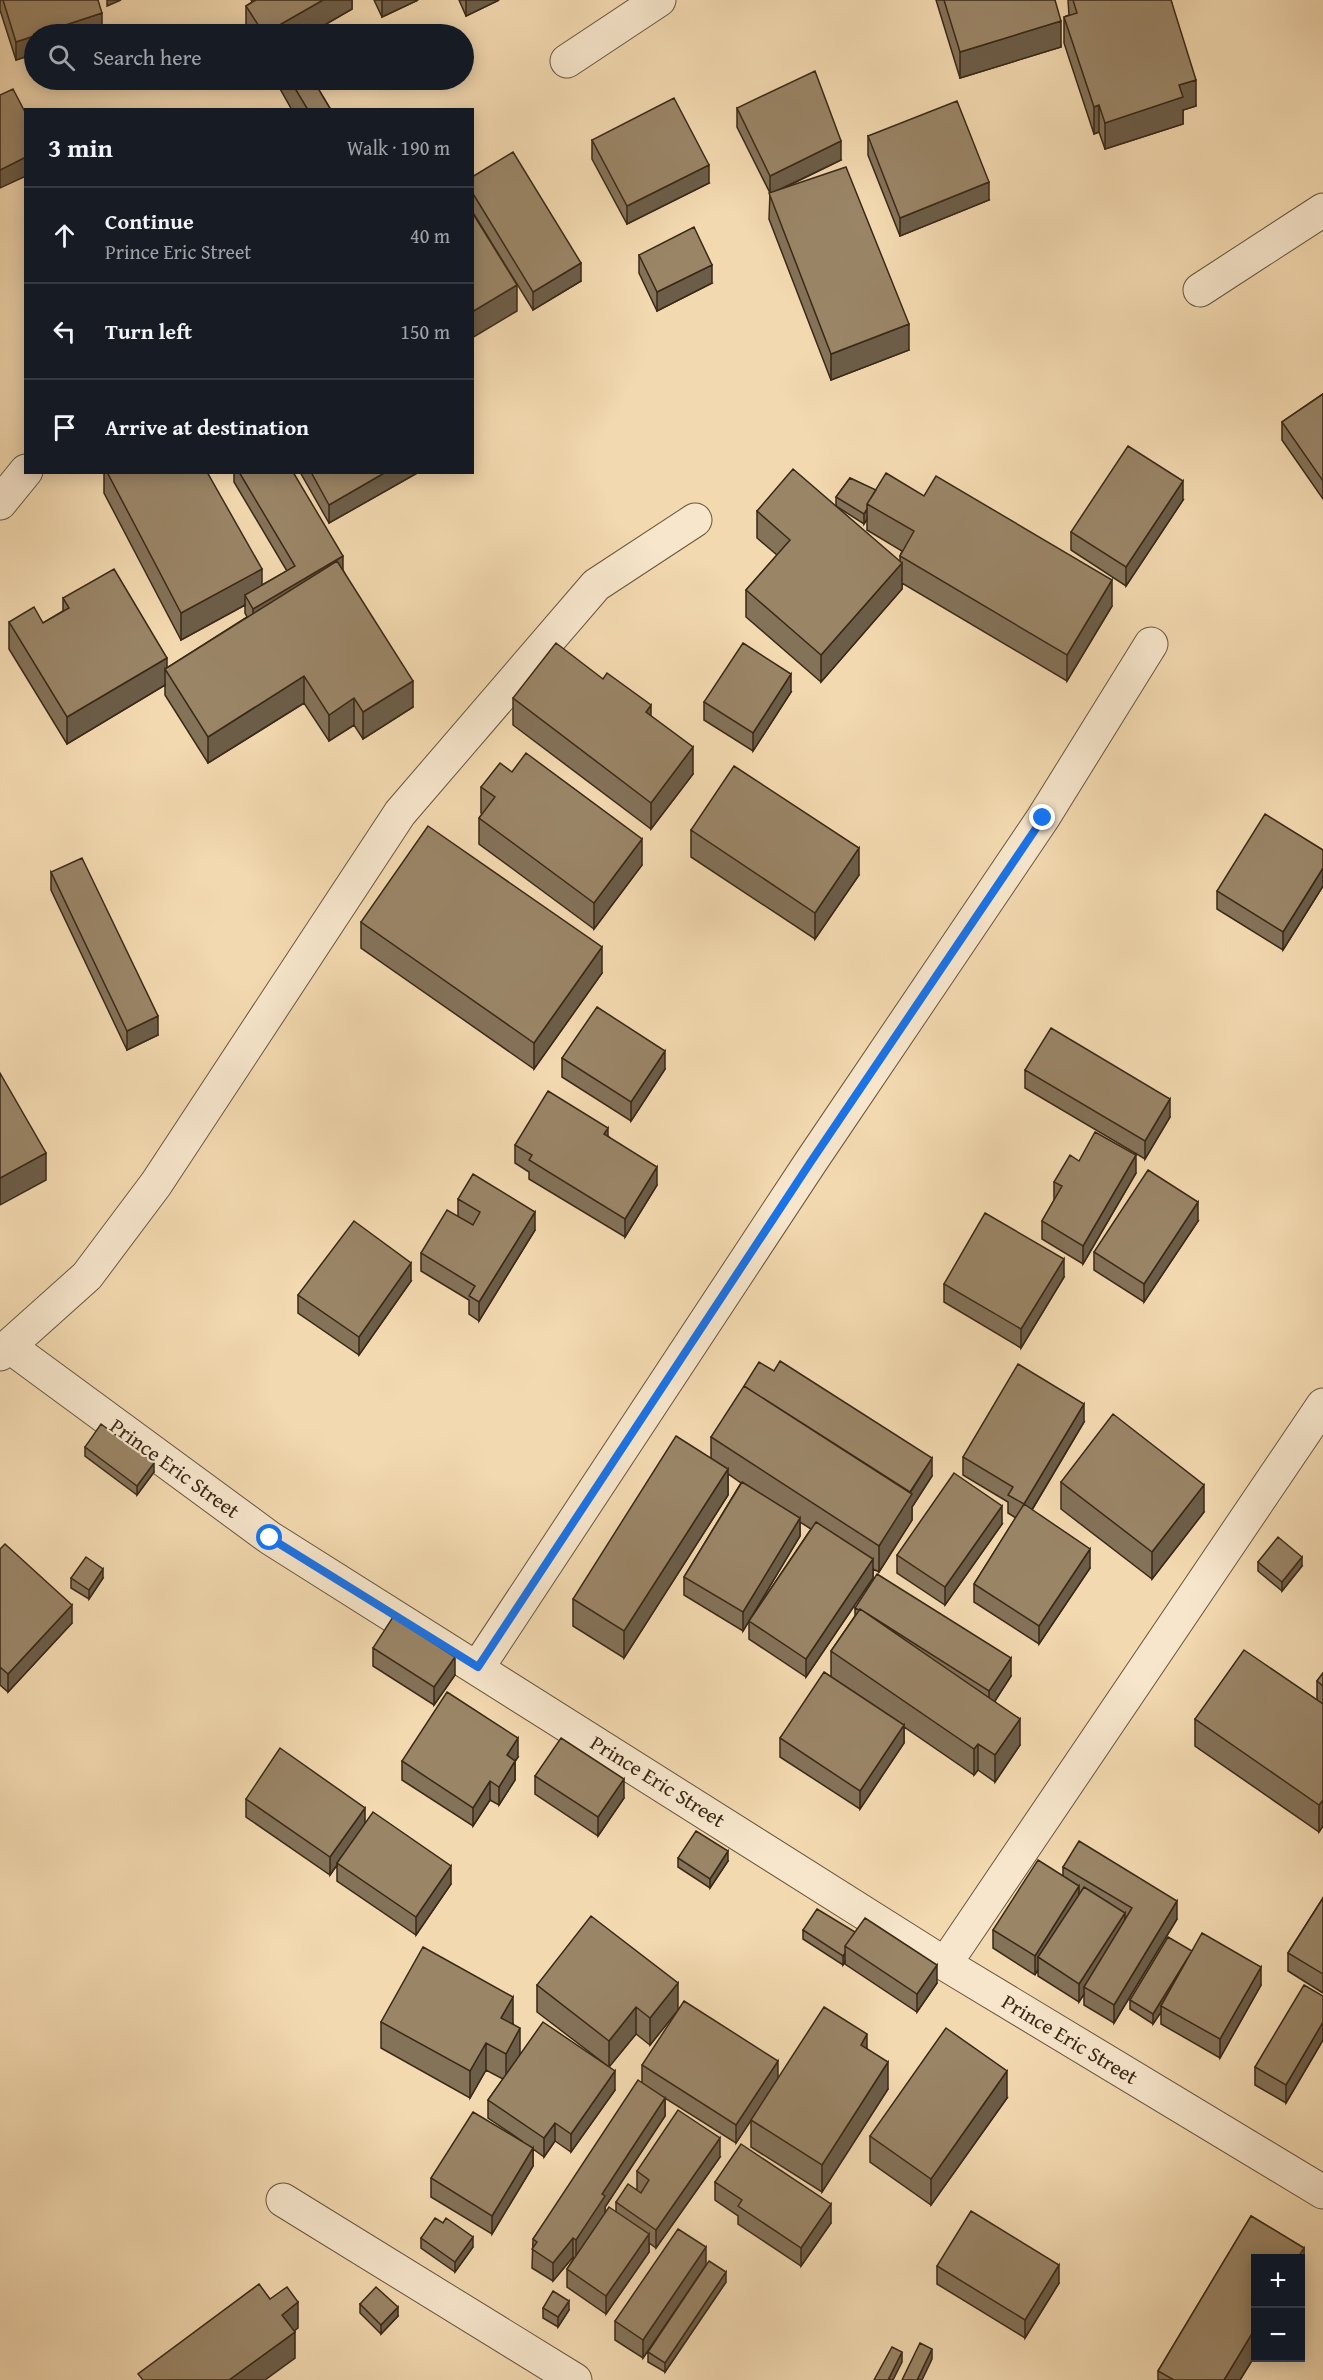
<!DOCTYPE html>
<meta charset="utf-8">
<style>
body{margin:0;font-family:"Gentium Book Plus",serif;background:#242831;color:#f1f3f6}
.controls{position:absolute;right:18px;bottom:18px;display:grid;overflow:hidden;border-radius:0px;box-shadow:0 3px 15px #0003}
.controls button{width:54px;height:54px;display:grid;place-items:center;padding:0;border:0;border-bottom:2px solid #363941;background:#171b24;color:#f1f3f6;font:30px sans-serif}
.stop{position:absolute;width:18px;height:18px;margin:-14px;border:4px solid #1a73e8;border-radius:50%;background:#fff}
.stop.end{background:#1a73e8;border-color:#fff;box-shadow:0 2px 6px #0008}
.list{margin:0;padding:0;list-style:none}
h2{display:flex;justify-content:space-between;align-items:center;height:78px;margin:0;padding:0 24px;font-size:26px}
h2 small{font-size:20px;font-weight:400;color:#9ea1a6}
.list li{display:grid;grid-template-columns:39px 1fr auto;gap:18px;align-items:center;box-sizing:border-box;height:96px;padding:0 24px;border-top:2px solid #363941}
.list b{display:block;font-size:22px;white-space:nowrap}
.list p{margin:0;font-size:20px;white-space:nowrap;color:#9ea1a6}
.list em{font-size:20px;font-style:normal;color:#9ea1a6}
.icon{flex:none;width:33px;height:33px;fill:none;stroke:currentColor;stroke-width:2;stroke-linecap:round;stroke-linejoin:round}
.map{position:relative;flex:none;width:1323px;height:2380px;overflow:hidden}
.search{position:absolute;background:#171b24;box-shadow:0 3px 15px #0003;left:24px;top:24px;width:450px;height:66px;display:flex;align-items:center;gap:15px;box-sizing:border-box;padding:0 21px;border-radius:33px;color:#9ea1a6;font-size:22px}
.panel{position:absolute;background:#171b24;box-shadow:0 3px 15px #0003;left:24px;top:108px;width:450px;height:366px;border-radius:0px}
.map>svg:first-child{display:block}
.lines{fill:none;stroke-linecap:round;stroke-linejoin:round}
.street-casing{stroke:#68553d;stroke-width:35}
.street{stroke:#f7e6cc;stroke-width:33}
.wall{fill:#847259;stroke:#3a2917;stroke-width:1.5}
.shaded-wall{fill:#6c5d48;stroke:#3a2917;stroke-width:1.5}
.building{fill:#9a8567;stroke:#3a2917;stroke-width:1.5}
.route{stroke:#1a73e8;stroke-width:8}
.labels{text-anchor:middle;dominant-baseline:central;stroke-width:4.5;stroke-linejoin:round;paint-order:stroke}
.street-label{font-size:21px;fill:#3a2917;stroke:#f7e6cc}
</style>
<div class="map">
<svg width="1323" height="2380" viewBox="0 0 1323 2380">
<rect width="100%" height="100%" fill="#f3d9b0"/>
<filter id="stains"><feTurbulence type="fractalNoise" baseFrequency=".00333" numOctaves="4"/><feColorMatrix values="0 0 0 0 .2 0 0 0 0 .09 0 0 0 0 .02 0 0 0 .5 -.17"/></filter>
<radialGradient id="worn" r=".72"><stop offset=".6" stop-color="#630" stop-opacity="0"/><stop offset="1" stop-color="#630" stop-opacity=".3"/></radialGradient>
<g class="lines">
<defs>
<path id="street" d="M567,61L659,0
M1200,290L1323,210
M0,503L26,471
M10,1347L270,1538L945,1964L1323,2192
M0,1354L87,1276L156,1184L400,813L596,585L695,520
M478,1667L810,1163L1043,818L1151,644
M945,1964L1323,1405
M283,2200L575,2380"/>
</defs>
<!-- street casing -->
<use href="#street" class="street-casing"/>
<!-- street -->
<use href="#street" class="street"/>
</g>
<!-- wall -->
<path class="wall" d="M0,0H98L102,32L16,60L0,10Z
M251,0H352V9L309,34H248L246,32V6L252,2Z
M374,0H418L382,17Z
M459,0H499L466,16Z
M936,0H1055L1061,47L960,78Z
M1068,0H1171L1196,106L1183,110V124L1105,149L1099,132L1094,134L1064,43V17L1069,15Z
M275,80H313L331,110H292Z
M737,108L841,160L784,188L909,350L831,380L769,219L770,193L737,127Z
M868,136L989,200L900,236L868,155Z
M592,140L709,183L627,224L592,159Z
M472,177L581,281L533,310L472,211Z
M639,255L712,283L657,311L639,273Z
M1323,394V499L1282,440V422Z
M104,472H207L262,585L287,571L234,482V472H293L413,707L363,739L354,725L329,741L304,703L208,763L165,695V685L67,744L9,649V622L43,623L63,611V598L167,668L247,617L245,613V605L181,640L104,493Z
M300,472H419L329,523Z
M850,478L1112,606L1067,681L902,583V589L821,682L746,617V590L777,555L757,538V511L900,561V556L902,551L867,530V519L864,524L836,506V497Z
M1183,500L1126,586L1071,550V532Z
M791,692L753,751L704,720V702Z
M513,698L651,716L693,774L651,829L513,725Z
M512,772L642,865L594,929L479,844V818L482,814L481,813V787Z
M691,830L859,875L815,939L691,857Z
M1323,850V886L1283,950L1217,909V891Z
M51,872L158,1035L127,1050L51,890Z
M361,922L602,973L534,1069L361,948Z
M562,1058L665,1069L631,1121L562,1077Z
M1025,1070L1170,1117L1145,1159L1025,1088Z
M608,1136L657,1185L625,1237L529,1179V1172L515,1163V1145Z
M1079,1161L1136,1173L1083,1264L1042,1239V1221L1054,1200V1182Z
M458,1199L535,1230L479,1321L469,1314V1300L421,1271V1253L458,1216Z
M1198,1221L1144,1302L1094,1270V1252Z
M1064,1277L1021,1348L944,1302V1284Z
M411,1281L359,1355L298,1313V1295Z
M1084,1422L1032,1510L1090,1568L1039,1644L974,1602V1584L1016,1518L1008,1513V1502L963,1475V1457Z
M711,1437L932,1476L912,1507V1520L879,1572L873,1569V1578L806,1677L749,1639V1621L811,1529L800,1522V1536L743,1631L684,1595V1577L741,1483L728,1474V1495L624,1658L573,1626V1599L711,1458Z
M85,1447L154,1472L137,1495L85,1456Z
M1061,1482L1204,1512L1152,1579L1061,1509Z
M1002,1524L945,1605L897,1573V1555Z
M0,1549L72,1623L8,1692L0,1685Z
M1258,1562L1302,1566L1282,1591L1258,1571Z
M71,1578H103L89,1599L71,1588Z
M855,1608L1011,1676L995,1701L1020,1745L995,1782L978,1770L974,1775L904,1727V1743L860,1809L780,1757V1738L831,1676V1651L855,1616Z
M373,1648L455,1675L434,1705L373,1666Z
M1323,1673V1826L1319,1832L1195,1746V1719L1317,1700V1681Z
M518,1757L515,1761V1780L499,1805L490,1800L473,1826L402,1780V1761Z
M535,1776L624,1798L598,1836L535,1794Z
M246,1799L365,1823L451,1884L416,1935L337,1881V1865L330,1875L246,1817Z
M678,1858L728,1861L710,1888L678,1867Z
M1063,1867L1177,1919L1114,2023L1084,2005V1994L1079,2002L1038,1976V1969L1035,1975L993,1948V1930L1063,1875Z
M1323,1898V1993L1288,1971V1953Z
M803,1930L937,1983L917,2012L845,1964V1962L843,1965L803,1939Z
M1192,1951L1261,1985L1220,2058L1161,2024V2012L1153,2024L1130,2009V2000Z
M537,1985L678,2010L650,2045L636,2034L609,2067L537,2012Z
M1323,1996V2040L1286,2103L1255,2085V2067Z
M381,2022L513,2023L520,2054L615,2090L571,2152L555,2141L544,2157L533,2149V2166L492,2234L431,2197V2178L522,2141L488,2118V2100L503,2079L486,2070L470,2098L381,2048Z
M867,2049L888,2089L822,2192L751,2147V2120L762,2103L736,2143L665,2098V2116L605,2207V2214L616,2212V2202L637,2189V2171L720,2157L656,2248L649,2243V2252L606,2314L567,2287V2269L574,2258L573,2257L553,2281L532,2268L533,2239L642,2083V2065L778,2079Z
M1007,2098L931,2205L870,2162V2136Z
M715,2182L831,2223L801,2266L738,2224V2216L715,2200Z
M1251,2216L1304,2248V2274L1300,2279V2259H1256V2354L1240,2380H1158V2371Z
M443,2223L473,2247L455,2272L421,2248V2238Z
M706,2265L643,2358L615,2340V2321Z
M937,2266L1059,2283L1025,2338L937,2284Z
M726,2282L665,2372L648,2362V2352Z
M360,2304L398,2316L381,2334L360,2313Z
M543,2308L569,2310L558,2327L543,2318Z"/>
<!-- shaded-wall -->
<path class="shaded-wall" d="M107,0H121L107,6Z
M323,0H352V9L309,34H281V24Z
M382,0H418L382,17Z
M466,0H499L466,16Z
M102,13V32L94,34H38Z
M1061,21V47L960,78V52Z
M34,36V54L16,60V42Z
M1196,80V106L1183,110V124L1105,149V123L1179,85Z
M1099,105V132L1094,134V107Z
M841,141V160L770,194V176Z
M26,157V176L0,188V170Z
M709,165V183L627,224V206Z
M989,182V200L900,236V218Z
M581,263V281L533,310V292Z
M712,265V283L657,311V292Z
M517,285V311L472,338V312Z
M909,324V350L831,380V354Z
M386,472H419L329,523V505Z
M1183,481V500L1126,586V567Z
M867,509V519L864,524V514Z
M343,556V574L253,628V609Z
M902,563V589L821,682V655Z
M262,569V595H245V605L181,640V613Z
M1112,580V606L1067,681V655Z
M167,658V672L165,669V685L67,744V717Z
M791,674V692L753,751V733Z
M304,676V703L208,763V737Z
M413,681V707L363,739V712Z
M354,698V725L329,741V715Z
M651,705V731L646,712Z
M693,747V774L651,829V803Z
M642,839V865L594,929V903Z
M859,848V875L815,939V913Z
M1323,868V886L1283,950V932Z
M602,947V973L534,1069V1043Z
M158,1016V1035L127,1050V1031Z
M665,1051V1069L631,1121V1102Z
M1170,1099V1117L1145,1159V1141Z
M608,1128V1146L604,1134Z
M46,1153V1180L0,1205V1178Z
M1136,1155V1173L1083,1264V1246Z
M657,1167V1185L625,1237V1219Z
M1198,1202V1221L1144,1302V1284Z
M535,1212V1230L479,1321V1302Z
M1064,1259V1277L1021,1348V1329Z
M411,1263V1281L359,1355V1337Z
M1084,1404V1422L1024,1523V1504Z
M932,1458V1476L912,1507V1520L879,1572V1546L910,1493Z
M154,1463V1472L137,1495V1486Z
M728,1469V1495L624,1658V1631Z
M1204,1485V1512L1152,1579V1552Z
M1002,1506V1524L945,1605V1587Z
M800,1518V1536L743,1631V1612Z
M1090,1549V1568L1039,1644V1626Z
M1302,1557V1566L1282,1591V1582Z
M873,1559V1578L806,1677V1659Z
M103,1569V1578L89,1599V1590Z
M72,1605V1623L8,1692V1674Z
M455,1657V1675L434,1705V1687Z
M1011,1658V1676L989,1710V1691Z
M1020,1719V1745L995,1782V1755Z
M904,1725V1743L860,1809V1791Z
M518,1738V1757L507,1774V1755Z
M978,1744V1770L974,1775V1749Z
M515,1761V1780L499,1805V1787Z
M624,1779V1798L598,1836V1817Z
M490,1781V1800L473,1826V1808Z
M1323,1800V1826L1319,1832V1805Z
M365,1808V1826L337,1863V1865L330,1875V1857Z
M728,1851V1861L710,1888V1879Z
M451,1866V1884L416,1935V1917Z
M1079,1886V1904L1038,1957V1969L1035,1975V1956Z
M1177,1901V1919L1114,2023V2005Z
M1125,1913V1931L1084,1987V1994L1079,2002V1984Z
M1192,1951L1161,2006V2012L1153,2024V2014Z
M845,1953V1962L843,1965V1956Z
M937,1965V1983L917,2012V1994Z
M1261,1967V1985L1220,2058V2039Z
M678,1983V2010L650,2045V2018Z
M513,1997V2023L501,2044V2018Z
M636,2007V2034L609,2067V2041Z
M1323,2022V2040L1286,2103V2085Z
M520,2028V2055L506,2080V2054Z
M867,2034V2061L861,2045Z
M486,2043V2070L470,2098V2071Z
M778,2061V2080L736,2143V2125Z
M888,2062V2089L822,2192V2165Z
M615,2071V2090L571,2152V2134Z
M1007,2071V2098L931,2205V2179Z
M665,2098V2116L605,2207V2214L576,2259V2240L602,2194Z
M555,2123V2141L544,2157V2138Z
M720,2138V2157L656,2248V2230Z
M533,2148V2166L492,2234V2216Z
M831,2204V2223L801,2266V2248Z
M649,2234V2252L606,2314V2296Z
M473,2237V2247L455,2272V2262Z
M573,2238V2257L553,2281V2263Z
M706,2247V2265L643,2358V2340Z
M1304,2248V2274L1300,2279V2259H1297Z
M1059,2265V2283L1025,2338V2320Z
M726,2272V2282L665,2372V2363Z
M569,2301V2310L558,2327V2317Z
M298,2302V2328L282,2341V2315Z
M398,2307V2316L381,2334V2325Z
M1256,2327V2354L1240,2380H1224Z
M295,2332V2358L265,2380H229Z
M932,2349V2359L922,2380H917Z
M902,2352V2362L893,2380H888Z"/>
<!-- building -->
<path class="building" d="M3,0H98L102,13L38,34H34V36L16,42Z
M256,0H323L281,24L287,34H264L246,6Z
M944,0H1055L1061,21L960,52Z
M1073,0H1171L1196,80L1179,85L1183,97L1105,123L1099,105L1094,107L1064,17L1077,13Z
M815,71L841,141L770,176L737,108Z
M290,80H313L331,110H308Z
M13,89L26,114V157L0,170V95Z
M674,98L709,165L627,206L592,140Z
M957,101L989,182L900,218L868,136Z
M513,152L581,263L533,292L472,192V177Z
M846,167L909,324L831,354L769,193Z
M472,212L517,285L472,312Z
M694,227L712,265L657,292L639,255Z
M1323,394V481L1282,422Z
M1128,446L1183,481L1126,567L1071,532Z
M793,469L902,563L821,655L746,590L790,540L757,511Z
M107,472H207L262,569L181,613Z
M239,472H293L343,556L253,609L245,595L295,566Z
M311,472H386L329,505Z
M886,473L924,496L936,476L1112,580L1067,655L900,556L914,531L867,504Z
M850,478L876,490L867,504V509L864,514L836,497Z
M337,561L413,681L363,712L354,698L329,715L304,676L208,737L165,669Z
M114,569L167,658L67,717L9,622L34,607L43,623L69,608L63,598Z
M556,643L603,679L607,673L651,705L646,712L693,747L651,803L513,698Z
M743,643L791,674L753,733L704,702Z
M526,753L642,839L594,903L479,818L495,797L481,787L500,763L512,772Z
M734,766L859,848L815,913L691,830Z
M1265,814L1323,850V868L1283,932L1217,891Z
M428,826L602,947L534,1043L361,922Z
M82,858L158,1016L127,1031L51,872Z
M597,1007L665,1051L631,1102L562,1058Z
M1051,1028L1170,1099L1145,1141L1025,1070Z
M0,1073L46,1153L0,1178Z
M548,1091L608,1128L604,1134L657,1167L625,1219L529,1160L532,1155L515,1145Z
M1095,1132L1136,1155L1083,1246L1042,1221L1062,1186L1054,1182L1070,1155L1079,1161Z
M1148,1170L1198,1202L1144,1284L1094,1252Z
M473,1174L535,1212L479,1302L469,1296L475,1286L421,1253L447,1210L473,1225L480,1212L458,1199Z
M985,1213L1064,1259L1021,1329L944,1284Z
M354,1221L411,1263L359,1337L298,1295Z
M780,1361L932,1458L910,1492L744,1386L759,1362L774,1371Z
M1018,1364L1084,1404L1024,1504L1008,1495L1013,1487L963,1457Z
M744,1386L912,1494L879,1546L711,1437Z
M1113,1414L1204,1485L1152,1552L1061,1482Z
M101,1424L154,1463L137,1486L85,1447Z
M676,1436L728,1469L624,1631L573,1599Z
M954,1473L1002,1506L945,1587L897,1555Z
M742,1482L800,1518L743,1612L684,1577Z
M1024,1504L1090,1549L1039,1626L974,1584Z
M816,1522L873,1559L806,1659L749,1621Z
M1278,1537L1302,1557L1282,1582L1258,1562Z
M5,1544L72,1605L8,1674L0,1667V1549Z
M86,1557L103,1569L89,1590L71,1578Z
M877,1574L1011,1658L989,1691L860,1609L859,1610L855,1608Z
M860,1609L1020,1719L995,1755L978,1744L974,1749L831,1651Z
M393,1617L455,1657L434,1687L373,1648Z
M1244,1650L1323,1704V1800L1319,1805L1195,1719Z
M824,1672L904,1725L860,1791L780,1738Z
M1323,1673V1686L1317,1681Z
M447,1692L518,1738L507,1755L515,1761L499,1787L490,1781L473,1808L402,1761Z
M561,1738L624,1779L598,1817L535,1776Z
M280,1748L365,1808L330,1857L246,1799Z
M373,1812L451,1866L416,1917L337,1863Z
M696,1831L728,1851L710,1879L678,1858Z
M1079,1841L1177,1901L1114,2005L1084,1987L1132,1908L1063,1867Z
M1038,1860L1079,1886L1035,1956L993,1930Z
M1084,1887L1125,1913L1079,1984L1038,1957Z
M1323,1898V1974L1288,1953Z
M817,1909L855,1932L845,1946V1953L843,1956L803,1930Z
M591,1916L678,1983L650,2018L636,2007L609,2041L537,1985Z
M865,1918L937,1965L917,1994L845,1946Z
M1202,1933L1261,1967L1220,2039L1161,2006Z
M1168,1937L1192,1951L1153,2014L1130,2000Z
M423,1947L513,1997L501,2018L520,2028L506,2054L486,2043L470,2071L381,2022Z
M1304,1985L1323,1996V2022L1286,2085L1255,2067Z
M684,2001L778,2061L736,2125L642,2065Z
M824,2007L867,2034L861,2045L888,2062L822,2165L751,2120Z
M543,2022L615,2071L571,2134L555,2123L544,2138L488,2100Z
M946,2028L1007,2071L931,2179L870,2136Z
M638,2080L665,2098L602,2194L605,2196L576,2240L573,2238L553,2263L532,2249L537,2242L533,2239Z
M678,2110L720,2138L656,2230L616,2202L628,2184L641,2193L649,2180L637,2171Z
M473,2112L533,2148L492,2216L431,2178Z
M741,2144L831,2204L801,2248L738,2206L742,2200L715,2182Z
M609,2207L649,2234L606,2296L567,2269Z
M971,2211L1059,2265L1025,2320L937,2266Z
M1251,2216L1304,2248L1297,2259H1256V2327L1224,2380H1174L1158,2371Z
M435,2218L443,2223L446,2218L473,2237L455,2262L421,2238Z
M678,2229L706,2247L643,2340L615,2321Z
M709,2261L726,2272L665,2363L648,2352Z
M259,2284L270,2299L287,2287L298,2302L282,2315L295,2332L229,2380H143L138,2374Z
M376,2287L398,2307L381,2325L360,2304Z
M553,2291L569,2301L558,2317L543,2308Z
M920,2343L932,2349L917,2380H902Z
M892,2347L902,2352L888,2380H874Z"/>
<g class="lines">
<!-- route -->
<path class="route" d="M270,1538L478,1667L810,1163L1043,818"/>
</g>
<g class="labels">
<!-- street labels -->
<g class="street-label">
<text transform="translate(175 1468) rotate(36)">Prince Eric Street</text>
<text transform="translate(658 1781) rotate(32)">Prince Eric Street</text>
<text transform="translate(1070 2039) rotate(31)">Prince Eric Street</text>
</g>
</g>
<rect width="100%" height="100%" filter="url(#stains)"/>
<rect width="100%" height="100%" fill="url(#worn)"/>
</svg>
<div class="controls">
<button>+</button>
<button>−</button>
</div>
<div class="stop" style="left:270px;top:1538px"></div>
<div class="stop end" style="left:1043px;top:818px"></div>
<div class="search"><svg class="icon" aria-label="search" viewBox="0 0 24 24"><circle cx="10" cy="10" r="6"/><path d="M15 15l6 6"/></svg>Search here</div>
<section class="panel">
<h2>3 min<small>Walk · 190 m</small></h2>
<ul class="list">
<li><svg class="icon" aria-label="ahead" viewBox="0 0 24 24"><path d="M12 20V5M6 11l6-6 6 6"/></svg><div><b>Continue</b><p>Prince Eric Street</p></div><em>40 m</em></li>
<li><svg class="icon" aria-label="left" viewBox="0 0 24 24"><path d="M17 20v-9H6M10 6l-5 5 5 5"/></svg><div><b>Turn left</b></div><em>150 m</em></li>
<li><svg class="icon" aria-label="arrive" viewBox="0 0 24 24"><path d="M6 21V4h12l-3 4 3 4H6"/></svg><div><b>Arrive at destination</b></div></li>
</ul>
</section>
</div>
